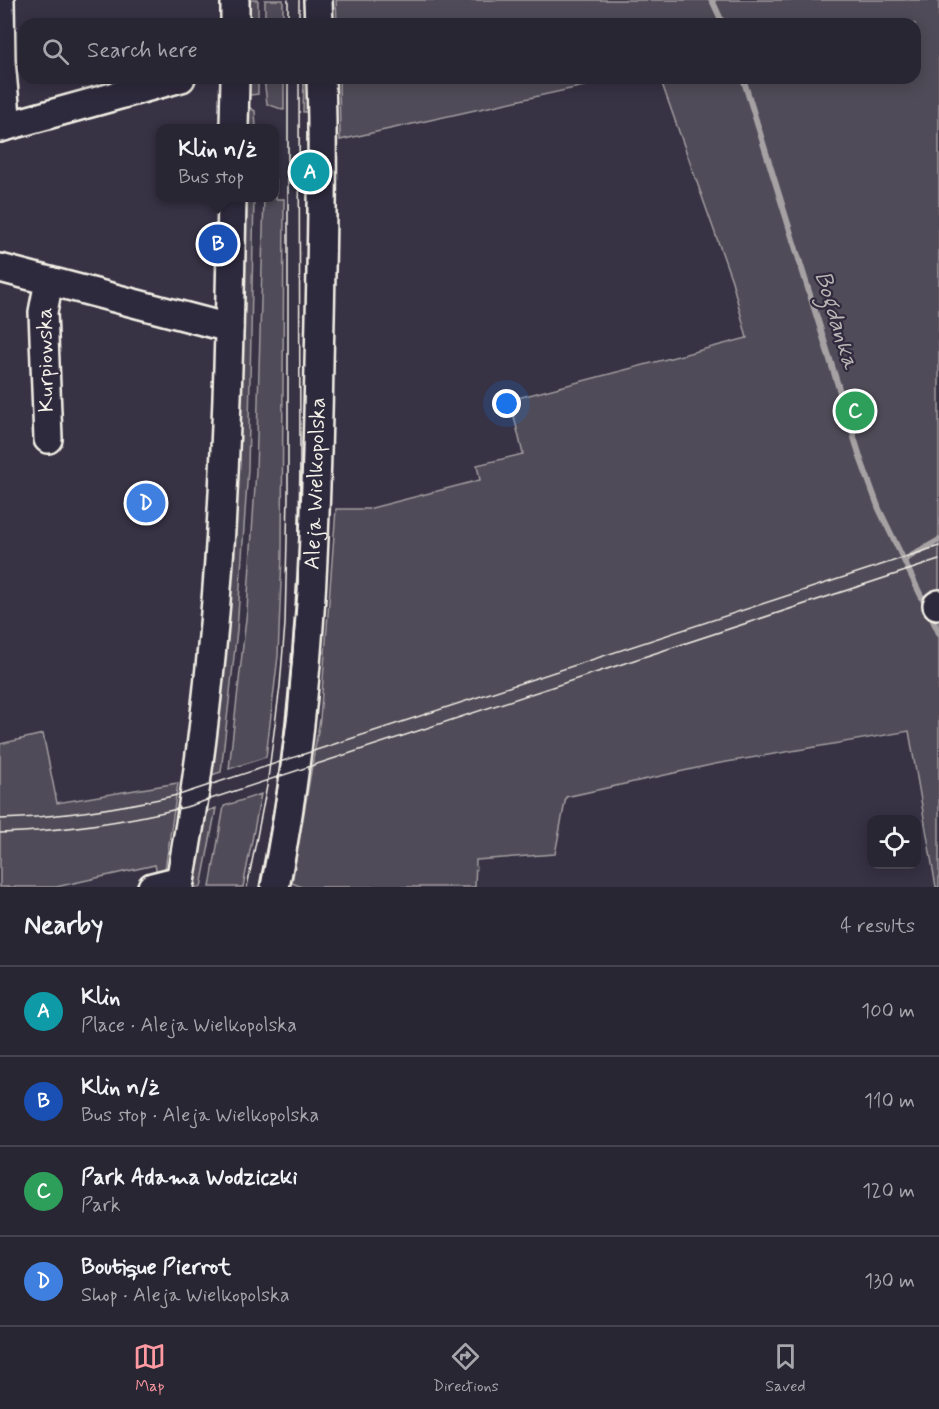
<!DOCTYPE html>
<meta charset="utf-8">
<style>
body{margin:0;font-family:Mynerve,sans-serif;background:#312e3b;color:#f1f3f6}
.controls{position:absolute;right:18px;bottom:18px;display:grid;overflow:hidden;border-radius:12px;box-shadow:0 3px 15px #0003}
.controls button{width:54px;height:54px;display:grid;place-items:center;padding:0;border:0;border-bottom:2px solid #45434e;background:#292633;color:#f1f3f6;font:30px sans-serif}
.you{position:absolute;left:507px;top:404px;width:21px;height:21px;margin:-15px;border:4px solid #fff;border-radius:50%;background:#1a73e8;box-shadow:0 0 0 9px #1a73e833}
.badge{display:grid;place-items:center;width:39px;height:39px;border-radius:50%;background:#ff9aa2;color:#fff;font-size:20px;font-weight:700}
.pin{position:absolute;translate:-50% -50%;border:3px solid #fff;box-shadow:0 2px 6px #0006}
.popup{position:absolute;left:156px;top:124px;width:123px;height:78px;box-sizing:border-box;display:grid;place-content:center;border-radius:12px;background:#292633;filter:drop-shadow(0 2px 4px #0005);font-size:20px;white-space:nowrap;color:#a5a5ac}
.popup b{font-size:22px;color:#f1f3f6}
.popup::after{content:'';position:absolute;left:50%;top:100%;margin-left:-12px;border:12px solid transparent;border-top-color:#292633}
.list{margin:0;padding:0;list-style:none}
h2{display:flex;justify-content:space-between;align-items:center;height:78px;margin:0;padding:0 24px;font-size:26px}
h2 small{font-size:20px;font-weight:400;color:#a5a5ac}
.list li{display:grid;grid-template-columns:39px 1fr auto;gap:18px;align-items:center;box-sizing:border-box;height:90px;padding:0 24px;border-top:2px solid #45434e}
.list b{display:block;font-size:22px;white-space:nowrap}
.list p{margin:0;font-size:20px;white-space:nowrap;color:#a5a5ac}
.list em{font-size:20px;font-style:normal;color:#a5a5ac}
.icon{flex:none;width:33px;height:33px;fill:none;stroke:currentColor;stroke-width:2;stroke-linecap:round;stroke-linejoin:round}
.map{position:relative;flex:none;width:939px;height:887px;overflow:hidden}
.search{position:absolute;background:#292633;box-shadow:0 3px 15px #0003;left:18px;right:18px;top:18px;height:66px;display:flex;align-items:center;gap:15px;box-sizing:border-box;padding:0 21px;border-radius:18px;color:#a5a5ac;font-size:22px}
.sheet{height:438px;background:#292633}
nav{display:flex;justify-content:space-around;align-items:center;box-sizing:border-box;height:84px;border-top:2px solid #45434e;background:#292633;font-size:16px;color:#a5a5ac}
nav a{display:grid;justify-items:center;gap:3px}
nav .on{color:#ff9aa2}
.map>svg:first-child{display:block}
.green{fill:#504b59;stroke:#a29ea0;stroke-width:1.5}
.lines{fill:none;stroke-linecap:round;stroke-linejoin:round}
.stream{stroke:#a6a2a4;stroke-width:6}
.minor-casing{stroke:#f4f1e8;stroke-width:32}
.minor{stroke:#2f2a3d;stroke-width:27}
.tram{stroke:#f4f1e8;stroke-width:1.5}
.labels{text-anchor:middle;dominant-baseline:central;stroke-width:4.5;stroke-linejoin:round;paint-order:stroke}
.street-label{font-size:22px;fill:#f4f1e8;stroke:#2f2a3d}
.water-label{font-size:24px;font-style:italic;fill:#bab6b5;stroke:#2f2a3d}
</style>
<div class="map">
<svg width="939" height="887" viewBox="0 0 939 887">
<rect width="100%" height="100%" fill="#373244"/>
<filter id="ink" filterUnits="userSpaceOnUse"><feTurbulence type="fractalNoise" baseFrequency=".0167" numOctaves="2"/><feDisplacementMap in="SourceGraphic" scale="12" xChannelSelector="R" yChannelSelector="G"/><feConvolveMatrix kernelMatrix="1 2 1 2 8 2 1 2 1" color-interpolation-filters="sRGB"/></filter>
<g filter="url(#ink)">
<!-- green -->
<path class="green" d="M244,0H258V24H244Z
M265,0H283V24H265Z
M336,0H939V887H936L909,731L715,764L566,797L555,854L476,860L475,887H302L292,883L320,719L336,509H368L480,480L477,465L523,454L510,400L747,338L732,281L660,78H915V24H337Z
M243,78H258V94L243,96Z
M264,78H284V110L267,104Z
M304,78H313L314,112H303Z
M339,78H620L340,140Z
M243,108H250L255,111L256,128H243Z
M276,179V199H284L282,556L278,656L266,757L229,769L247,610L256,471L264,198H275Z
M241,198H254L248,468L237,630L221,772L206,777Z
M43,734L57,803L178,783L164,876L158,877L155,865L56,887H0V744Z
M261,794L243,887H210L224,806Z
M216,808L201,887H188L201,813Z"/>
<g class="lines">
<!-- stream -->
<path class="stream" d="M712,0L723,24
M743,78L861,460L879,509L939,633
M904,560L939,540"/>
<defs>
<g id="minor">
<path d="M0,0L1,61L7,126"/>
<path d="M318,0L319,24"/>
<path d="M235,24V0"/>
<path d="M0,128L181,78"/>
<path d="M234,128L235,78"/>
<path d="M0,268L229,328"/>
<path d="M48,439L43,312L49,281"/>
<path d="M937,605L939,604"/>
<path d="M152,887L180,880"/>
<path d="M179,887C222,659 228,429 232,198"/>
<path id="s1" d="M275,887C310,714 316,539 319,364C321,269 324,173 321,78"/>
</g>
</defs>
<!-- minor casing -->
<use href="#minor" class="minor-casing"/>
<!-- minor -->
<use href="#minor" class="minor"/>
<!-- tram -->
<path class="tram" d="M288,0V24
M299,24V0
M0,819C62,817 121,808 182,794L939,546
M0,833C64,831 124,822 186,807L939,560
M247,887L267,786L280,686L285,624L288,496V78
M259,887L277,792L288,712L298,589L300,460L299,78"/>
</g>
</g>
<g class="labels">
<!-- street labels -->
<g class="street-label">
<text transform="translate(46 360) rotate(-91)">Kurpiowska</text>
<text stroke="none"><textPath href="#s1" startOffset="406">Aleja Wielkopolska</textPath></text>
</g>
<!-- water labels -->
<g class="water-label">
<text transform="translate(836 320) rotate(73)">Bogdanka</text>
</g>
</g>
</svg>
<div class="controls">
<button><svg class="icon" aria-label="locate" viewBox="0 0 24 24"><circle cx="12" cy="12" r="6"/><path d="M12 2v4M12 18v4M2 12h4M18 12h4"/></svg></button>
</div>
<div class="you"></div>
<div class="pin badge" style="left:310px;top:172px;background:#0f9aa8">A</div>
<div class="pin badge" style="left:218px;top:244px;background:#1a4fb4">B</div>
<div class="popup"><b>Klin n/ż</b>Bus stop</div>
<div class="pin badge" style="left:855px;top:411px;background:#2e9e5b">C</div>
<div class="pin badge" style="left:146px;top:503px;background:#3f7fe0">D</div>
<div class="search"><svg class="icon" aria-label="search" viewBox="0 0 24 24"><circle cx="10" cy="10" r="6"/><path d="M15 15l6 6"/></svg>Search here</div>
</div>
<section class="sheet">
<h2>Nearby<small>4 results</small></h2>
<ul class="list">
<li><span class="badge" style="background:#0f9aa8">A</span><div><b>Klin</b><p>Place · Aleja Wielkopolska</p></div><em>100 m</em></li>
<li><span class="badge" style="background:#1a4fb4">B</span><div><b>Klin n/ż</b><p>Bus stop · Aleja Wielkopolska</p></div><em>110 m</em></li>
<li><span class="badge" style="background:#2e9e5b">C</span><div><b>Park Adama Wodziczki</b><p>Park</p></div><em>120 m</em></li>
<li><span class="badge" style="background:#3f7fe0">D</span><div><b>Boutique Pierrot</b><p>Shop · Aleja Wielkopolska</p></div><em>130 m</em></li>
</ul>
</section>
<nav>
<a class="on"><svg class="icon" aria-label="map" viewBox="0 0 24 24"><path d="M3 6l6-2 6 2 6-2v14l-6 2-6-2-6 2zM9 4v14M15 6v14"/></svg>Map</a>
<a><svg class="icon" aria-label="directions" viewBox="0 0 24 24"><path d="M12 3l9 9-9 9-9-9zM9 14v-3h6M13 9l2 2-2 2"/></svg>Directions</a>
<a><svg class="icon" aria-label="saved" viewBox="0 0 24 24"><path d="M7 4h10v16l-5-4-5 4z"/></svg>Saved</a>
</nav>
